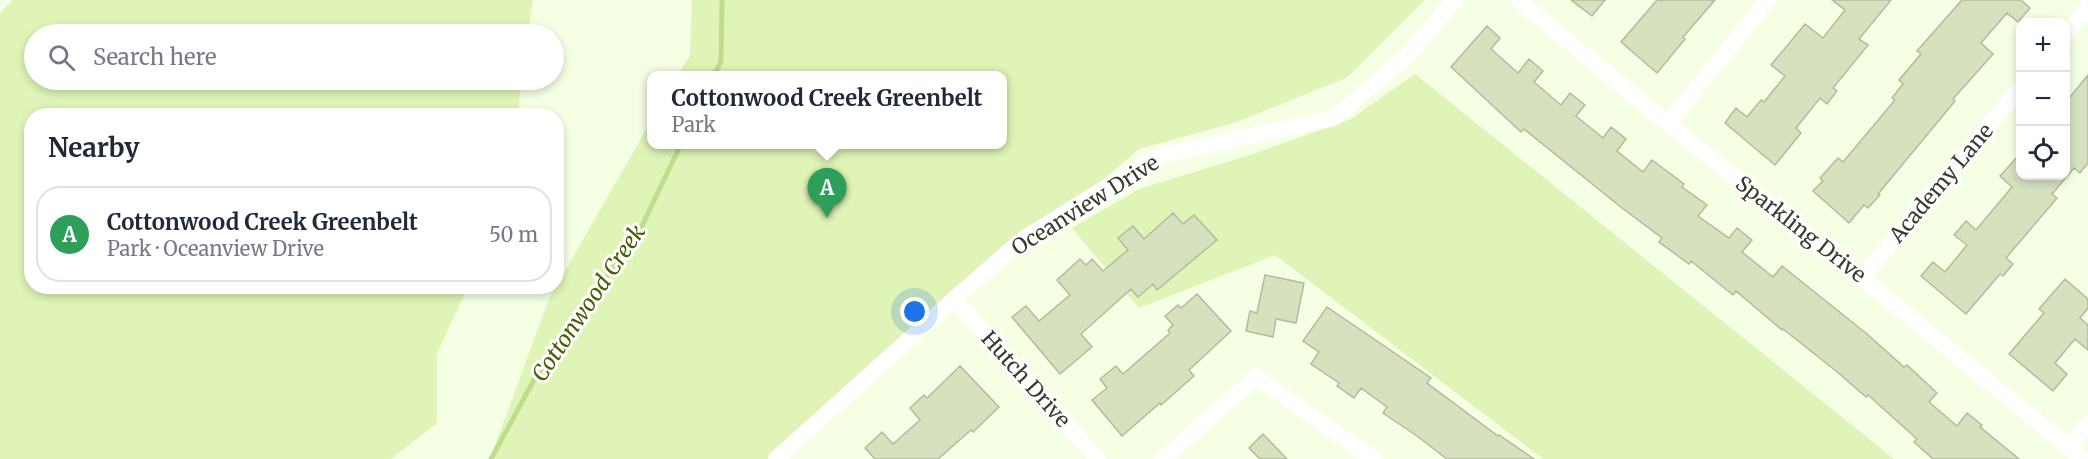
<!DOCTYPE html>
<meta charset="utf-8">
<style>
body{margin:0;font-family:Merriweather,serif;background:#f2f2f3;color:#1f2937}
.controls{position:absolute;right:18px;top:18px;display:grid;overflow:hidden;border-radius:12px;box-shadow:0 3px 9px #0003}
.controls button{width:54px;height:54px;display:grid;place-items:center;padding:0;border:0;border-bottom:2px solid #e0e1e3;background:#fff;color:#1f2937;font:30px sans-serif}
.you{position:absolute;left:915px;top:312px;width:21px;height:21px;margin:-15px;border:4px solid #fff;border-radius:50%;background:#1a73e8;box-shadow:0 0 0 9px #1a73e833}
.badge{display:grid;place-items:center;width:39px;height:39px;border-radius:50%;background:#0b8043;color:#fff;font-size:20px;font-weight:700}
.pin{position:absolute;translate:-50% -50px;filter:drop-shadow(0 2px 3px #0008)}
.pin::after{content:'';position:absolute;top:32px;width:21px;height:18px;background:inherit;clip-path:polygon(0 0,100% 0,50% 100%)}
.popup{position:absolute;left:647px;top:71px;width:360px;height:78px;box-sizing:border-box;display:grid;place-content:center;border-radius:12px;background:#fff;filter:drop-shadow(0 2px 4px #0005);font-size:20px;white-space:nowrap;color:#747a83}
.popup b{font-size:22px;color:#1f2937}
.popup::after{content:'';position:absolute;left:50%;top:100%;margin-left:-12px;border:12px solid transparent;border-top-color:#fff}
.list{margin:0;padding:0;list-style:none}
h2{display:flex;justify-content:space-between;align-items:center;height:78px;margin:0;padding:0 24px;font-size:26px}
h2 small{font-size:20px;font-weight:400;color:#747a83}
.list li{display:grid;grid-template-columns:39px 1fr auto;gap:18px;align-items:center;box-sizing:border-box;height:96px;margin:0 12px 12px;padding:0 12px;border:2px solid #e0e1e3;border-radius:24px}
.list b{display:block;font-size:22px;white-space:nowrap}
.list p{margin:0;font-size:20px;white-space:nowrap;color:#747a83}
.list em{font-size:20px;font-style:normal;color:#747a83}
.icon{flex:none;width:33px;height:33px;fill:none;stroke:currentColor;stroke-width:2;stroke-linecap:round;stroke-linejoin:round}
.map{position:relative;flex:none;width:2088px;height:459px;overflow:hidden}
.search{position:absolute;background:#fff;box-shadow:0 3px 9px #0003;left:24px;top:24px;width:540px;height:66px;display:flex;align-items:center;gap:15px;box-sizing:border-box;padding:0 21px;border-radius:33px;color:#747a83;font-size:22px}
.panel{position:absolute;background:#fff;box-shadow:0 3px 9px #0003;left:24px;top:108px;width:540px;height:186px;border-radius:24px}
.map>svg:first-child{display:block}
.green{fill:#dff4b6}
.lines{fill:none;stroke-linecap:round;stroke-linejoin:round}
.stream{stroke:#c2dc8d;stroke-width:5}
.building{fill:#d6e1c0;stroke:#b0bc9b;stroke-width:1.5}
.street{stroke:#fff;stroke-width:16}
.labels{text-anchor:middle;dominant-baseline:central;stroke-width:6;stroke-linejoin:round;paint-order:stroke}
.street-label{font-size:21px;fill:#373b2e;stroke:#fff}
.water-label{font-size:22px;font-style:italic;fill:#485d01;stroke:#fff}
</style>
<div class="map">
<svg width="2088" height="459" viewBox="0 0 2088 459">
<rect width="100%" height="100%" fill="#f5ffe4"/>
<!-- green -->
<path class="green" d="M13,0H533L528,34H34V80H522L519,102V115L32,116V286L468,287L437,353V423L391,459H0V13Z
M692,0H1425L1348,77L1237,122L1139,149L773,459H490L549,299L651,121L652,144H1002V76L678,75L690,55Z
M1415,74L1894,459H1543L1275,255L1139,308L1072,228L1139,189L1253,154L1351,119Z"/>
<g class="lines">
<!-- stream -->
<path class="stream" d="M714,76L721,61L722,0
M491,459L535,378L640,230L681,144"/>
</g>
<!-- building -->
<path class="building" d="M1571,0H1605L1592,16Z
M1657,0H1715L1683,37L1685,39L1657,73L1621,42Z
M1832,0H1891L1859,39L1868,45L1833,88L1837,91L1827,104L1820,98L1796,128L1801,133L1775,165L1725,123L1736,108L1747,117L1761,100L1764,102L1785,76L1771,65L1805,24L1823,38L1845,10Z
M1962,0H2021L2030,8L2018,22L2007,13L1981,43L1993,54L1953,99L1955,101L1878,194L1880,195L1868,208L1864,205L1849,223L1813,191L1823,181L1820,178L1838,158L1843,162L1895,100L1892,98L1903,84L1899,80L1921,54L1917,51Z
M1487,26L1500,38L1491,49L1518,73L1529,59L1543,71L1534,82L1561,105L1570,93L1585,105L1576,116L1603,138L1611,127L1626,139L1617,151L1643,172L1652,160L1684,184L1682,187L1707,205L1698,216L1729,238L1737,228L1752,240L1742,252L1773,277L1782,266L1867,334L1904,367L1907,365L1937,393L1929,402L1957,426L1967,413L1982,425L1980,427L2019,459H1933L1914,442L1917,439L1868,395L1866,397L1836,371L1783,329L1782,330L1736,291L1733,295L1691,261L1689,264L1659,242L1662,238L1622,208L1524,129L1521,132L1451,67Z
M2088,75V163L2080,173L2074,168L2052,194L2057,198L2006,258L2013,264L2003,276L2000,274L1966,314L1921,276L1933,262L1945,272L1967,245L1954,235L1966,221L1976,230L2012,187L2000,176L2020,154V176H2066V102Z
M1173,213L1183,224L1194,215L1217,240L1157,290L1153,284L1138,297L1131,289L1081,334L1092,347L1060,374L1012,317L1026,306L1039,321L1070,295L1057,280L1080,259L1086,265L1092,259L1103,271L1128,250L1118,238L1133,226L1144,239Z
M1265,275L1304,283L1296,323L1276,319L1273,337L1246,331L1250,311L1257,313Z
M2065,279L2088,299V308L2080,318L2088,325V350L2075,339L2055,363L2067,374L2053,391L2009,354L2044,313L2039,309Z
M1197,294L1231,331L1189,370L1194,376L1161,405L1160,403L1122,436L1092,400L1107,388L1100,379L1116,366L1123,374L1170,333L1168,330L1173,325L1165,316L1178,305L1181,308Z
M1327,307L1431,378L1427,383L1498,436L1499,435L1534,459H1447L1417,436L1383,413L1387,407L1361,388L1354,398L1337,386L1339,383L1311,364L1319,352L1303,341Z
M960,366L999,407L973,432L971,430L938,459H875L865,448L882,432L893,444L920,420L910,408L924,395L927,398Z
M1263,434L1287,459H1260L1249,448Z"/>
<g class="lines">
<!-- street -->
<path class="street" d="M1518,0L1668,124L1862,278L2083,459
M2066,34L2088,7
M1668,124L1768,0
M1862,278L2020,88
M954,299L1098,459
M2068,448L2088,424
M776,459L954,299L1023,239L1155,157L1334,118L1408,55L1455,0
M1163,459L1256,377L1374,459"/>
</g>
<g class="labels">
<!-- street labels -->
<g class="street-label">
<text transform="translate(1941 183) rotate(-50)">Academy Lane</text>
<text transform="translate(1085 205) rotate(-32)">Oceanview Drive</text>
<text transform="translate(1801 229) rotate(38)">Sparkling Drive</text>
<text transform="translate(1026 379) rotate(48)">Hutch Drive</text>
</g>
<!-- water labels -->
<g class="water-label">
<text transform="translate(588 303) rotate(-56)">Cottonwood Creek</text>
</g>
</g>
</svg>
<div class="controls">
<button>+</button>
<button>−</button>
<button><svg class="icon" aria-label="locate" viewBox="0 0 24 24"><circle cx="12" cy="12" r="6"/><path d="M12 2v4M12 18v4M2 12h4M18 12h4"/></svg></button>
</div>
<div class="you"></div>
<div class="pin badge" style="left:827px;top:218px;background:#2e9e5b">A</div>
<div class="popup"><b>Cottonwood Creek Greenbelt</b>Park</div>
<div class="search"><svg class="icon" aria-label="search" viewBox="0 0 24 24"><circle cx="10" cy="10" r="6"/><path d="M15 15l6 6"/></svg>Search here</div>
<section class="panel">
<h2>Nearby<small></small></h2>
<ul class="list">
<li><span class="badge" style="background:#2e9e5b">A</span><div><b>Cottonwood Creek Greenbelt</b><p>Park · Oceanview Drive</p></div><em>50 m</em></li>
</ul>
</section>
</div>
